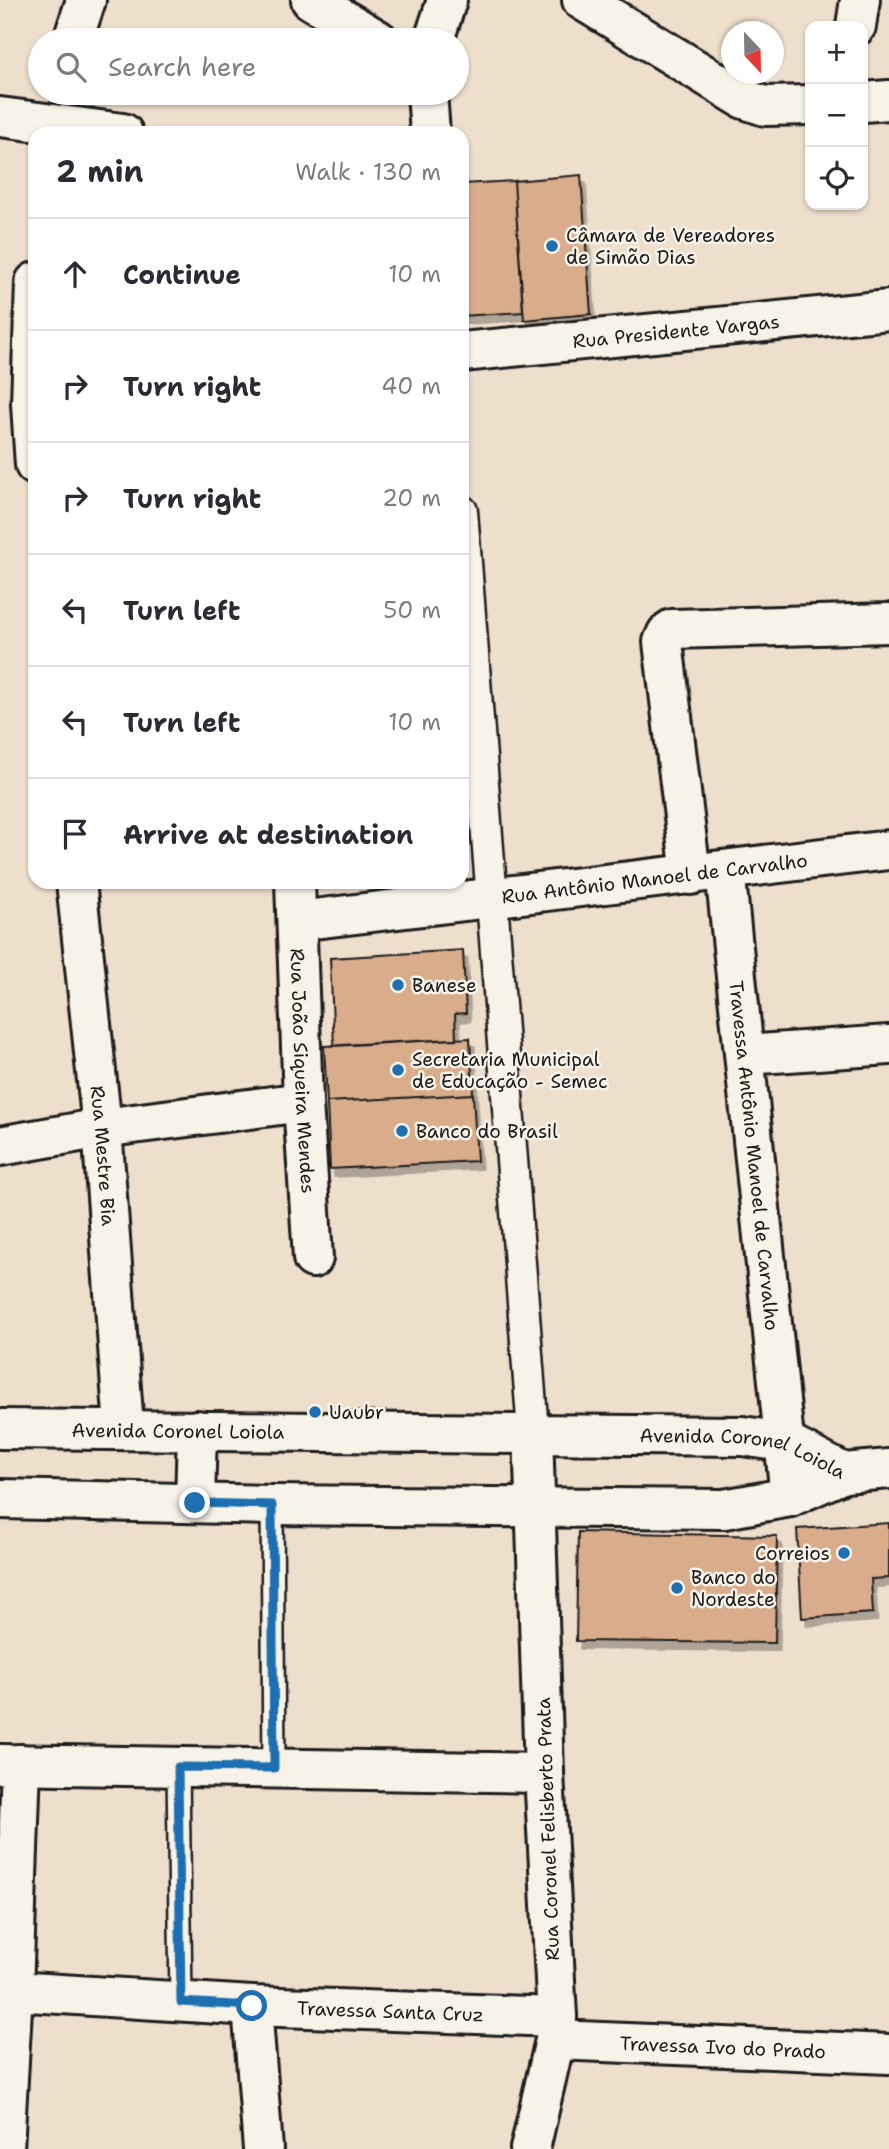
<!DOCTYPE html>
<meta charset="utf-8">
<style>
body{margin:0;font-family:"Shantell Sans",sans-serif;background:#f2f2f3;color:#2b2b33}
.controls{position:absolute;right:21px;top:21px;display:grid;overflow:hidden;border-radius:14px;box-shadow:0 2px 5px #0004}
.controls button{width:63px;height:63px;display:grid;place-items:center;padding:0;border:0;border-bottom:2px solid #e1e1e2;background:#fff;color:#2b2b33;font:35px sans-serif}
.compass{position:absolute;left:721px;top:21px;width:63px;height:63px;border-radius:50%;background:#fff;box-shadow:0 2px 5px #0004;rotate:158deg}
.stop{position:absolute;width:21px;height:21px;margin:-16px;border:5px solid #1f6fb2;border-radius:50%;background:#fff}
.stop.end{background:#1f6fb2;border-color:#fff;box-shadow:0 2px 7px #0008}
.list{margin:0;padding:0;list-style:none}
h2{display:flex;justify-content:space-between;align-items:center;height:91px;margin:0;padding:0 28px;font-size:30px}
h2 small{font-size:23px;font-weight:400;color:#7c7c81}
.list li{display:grid;grid-template-columns:46px 1fr auto;gap:21px;align-items:center;box-sizing:border-box;height:112px;padding:0 28px;border-top:2px solid #e1e1e2}
.list b{display:block;font-size:26px;white-space:nowrap}
.list em{font-size:23px;font-style:normal;color:#7c7c81}
.icon{flex:none;width:38px;height:38px;fill:none;stroke:currentColor;stroke-width:2;stroke-linecap:round;stroke-linejoin:round}
.map{position:relative;flex:none;width:889px;height:2149px;overflow:hidden}
.search{position:absolute;background:#fff;box-shadow:0 2px 5px #0004;left:28px;top:28px;width:441px;height:77px;display:flex;align-items:center;gap:18px;box-sizing:border-box;padding:0 24px;border-radius:38px;color:#7c7c81;font-size:26px}
.panel{position:absolute;background:#fff;box-shadow:0 2px 5px #0004;left:28px;top:126px;width:441px;height:763px;border-radius:21px}
.map>svg:first-child{display:block}
.building{fill:#d9ac8b;stroke:#1c1c1c;stroke-width:2;filter:url(#shadow)}
.lines{fill:none;stroke-linecap:round;stroke-linejoin:round}
.service-casing{stroke:#1c1c1c;stroke-width:26}
.pedestrian-casing{stroke:#1c1c1c;stroke-width:35}
.minor-casing{stroke:#1c1c1c;stroke-width:44}
.primary-casing{stroke:#1c1c1c;stroke-width:44}
.service{stroke:#f7f3e8;stroke-width:21}
.pedestrian{stroke:#f7f3e8;stroke-width:30}
.minor{stroke:#f7f3e8;stroke-width:38}
.primary{stroke:#f7f3e8;stroke-width:38}
.route{stroke:#1f6fb2;stroke-width:9}
.poi-dot{fill:#1f6fb2;stroke:#f7f3e8;stroke-width:2.5}
.labels{text-anchor:middle;dominant-baseline:central;stroke-width:5;stroke-linejoin:round;paint-order:stroke}
.poi-label{font-size:19px;fill:#1c1c1c;stroke:#f7f3e8;text-anchor:start}
.street-label{font-size:19px;fill:#1c1c1c;stroke:#f7f3e8}
</style>
<div class="map">
<svg width="889" height="2149" viewBox="0 0 889 2149">
<defs>
<filter id="shadow"><feDropShadow dx="4.5" dy="8" stdDeviation="0" flood-color="#0004"/></filter>
</defs>
<rect width="100%" height="100%" fill="#eedecc"/>
<filter id="ink" filterUnits="userSpaceOnUse"><feTurbulence type="fractalNoise" baseFrequency=".0143" numOctaves="2"/><feDisplacementMap in="SourceGraphic" scale="14" xChannelSelector="R" yChannelSelector="G"/><feConvolveMatrix kernelMatrix="1 2 1 2 8 2 1 2 1" color-interpolation-filters="sRGB"/></filter>
<g filter="url(#ink)">
<!-- building -->
<path class="building" d="M581,175L591,314L524,320L514,181Z
M514,181L523,312L462,316V184Z
M463,950L466,1013L455,1014L456,1039L334,1046L330,958Z
M470,1038L473,1094L327,1102L324,1046Z
M473,1094L477,1161L330,1169L327,1102Z
M889,1523V1578L871,1579L873,1613L802,1618L797,1529Z
M578,1532L777,1536L775,1643L576,1641Z"/>
<g class="lines">
<defs>
<path id="service" d="M272,1505L274,1768
M178,1767L181,2002"/>
<path id="pedestrian" d="M462,511L533,1432"/>
<g id="minor">
<path d="M311,0L378,40"/>
<path d="M582,0L744,99L765,106L810,105"/>
<path d="M856,26L860,0"/>
<path d="M73,40L86,0"/>
<path d="M434,40L447,0"/>
<path d="M427,93L430,133"/>
<path d="M863,102L889,100"/>
<path d="M0,117L123,133"/>
<path d="M35,282L31,404L35,465"/>
<path id="s1" d="M462,352L889,310"/>
<path id="s2" d="M725,870L790,1497"/>
<path d="M691,875L663,642L667,633L672,629L889,623"/>
<path id="s3" d="M76,882L102,1128L124,1429"/>
<path id="s4" d="M295,882L303,1102L313,1258"/>
<path id="s5" d="M297,921L889,850"/>
<path d="M745,1055L889,1045"/>
<path d="M0,1146L102,1128L303,1102"/>
<path d="M0,1764L544,1773"/>
<path id="s6" d="M13,1991L252,2006L557,2017"/>
<path d="M252,2006L263,2149"/>
<path id="s7" d="M555,2040L889,2054"/>
<path d="M4,2149L13,1991L21,1764"/>
<path d="M530,2149L555,2040L557,2017L544,1773L533,1432"/>
</g>
<g id="primary">
<path id="s8" d="M0,1429L742,1436L784,1442L844,1473"/>
<path d="M0,1499L272,1505L724,1509L790,1497L844,1473L889,1469"/>
<path d="M195,1503L197,1430"/>
</g>
</defs>
<!-- service casing -->
<use href="#service" class="service-casing"/>
<!-- pedestrian casing -->
<use href="#pedestrian" class="pedestrian-casing"/>
<!-- minor casing -->
<use href="#minor" class="minor-casing"/>
<!-- primary casing -->
<use href="#primary" class="primary-casing"/>
<!-- service -->
<use href="#service" class="service"/>
<!-- pedestrian -->
<use href="#pedestrian" class="pedestrian"/>
<!-- minor -->
<use href="#minor" class="minor"/>
<!-- primary -->
<use href="#primary" class="primary"/>
</g>
</g>
<g class="lines" filter="url(#ink)">
<!-- route -->
<path class="route" d="M195,1503L272,1505L274,1768L178,1767L181,2002L252,2006"/>
</g>
<!-- markers -->
<g class="poi-dot">
<circle cx="552" cy="246" r="7"/>
<circle cx="398" cy="985" r="7"/>
<circle cx="398" cy="1070" r="7"/>
<circle cx="402" cy="1131" r="7"/>
<circle cx="315" cy="1412" r="7"/>
<circle cx="844" cy="1553" r="7"/>
<circle cx="677" cy="1588" r="7"/>
</g>
<g class="labels">
<!-- poi labels -->
<g class="poi-label">
<text x="566" y="235">Câmara de Vereadores<tspan x="566" dy="22">de Simão Dias</tspan></text>
<text x="412" y="985">Banese</text>
<text x="412" y="1059">Secretaria Municipal<tspan x="412" dy="22">de Educação - Semec</tspan></text>
<text x="416" y="1131">Banco do Brasil</text>
<text x="329" y="1412">Uaubr</text>
<text x="830" y="1553" text-anchor="end">Correios</text>
<text x="691" y="1577">Banco do<tspan x="691" dy="22">Nordeste</tspan></text>
</g>
<!-- street labels -->
<g class="street-label">
<text stroke="none"><textPath href="#s1" startOffset="215">Rua Presidente Vargas</textPath></text>
<text stroke="none"><textPath href="#s5" startOffset="360">Rua Antônio Manoel de Carvalho</textPath></text>
<text stroke="none"><textPath href="#s4" startOffset="189">Rua João Siqueira Mendes</textPath></text>
<text stroke="none"><textPath href="#s3" startOffset="275">Rua Mestre Bia</textPath></text>
<text stroke="none"><textPath href="#s2" startOffset="287">Travessa Antônio Manoel de Carvalho</textPath></text>
<text stroke="none"><textPath href="#s8" startOffset="178">Avenida Coronel Loiola</textPath></text>
<text stroke="none"><textPath href="#s8" startOffset="746">Avenida Coronel Loiola</textPath></text>
<text transform="translate(548 1829) rotate(-92)">Rua Coronel Felisberto Prata</text>
<text stroke="none"><textPath href="#s6" startOffset="378">Travessa Santa Cruz</textPath></text>
<text stroke="none"><textPath href="#s7" startOffset="168">Travessa Ivo do Prado</textPath></text>
</g>
</g>
</svg>
<div class="controls">
<button>+</button>
<button>−</button>
<button><svg class="icon" aria-label="locate" viewBox="0 0 24 24"><circle cx="12" cy="12" r="6"/><path d="M12 2v4M12 18v4M2 12h4M18 12h4"/></svg></button>
</div>
<svg class="compass" viewBox="-18 -18 36 36"><path d="M0-13l5 13h-10z" fill="#e53935"/><path d="M0 13l5-13h-10z" fill="#7c7c81"/></svg>
<div class="stop" style="left:252px;top:2006px"></div>
<div class="stop end" style="left:195px;top:1503px"></div>
<div class="search"><svg class="icon" aria-label="search" viewBox="0 0 24 24"><circle cx="10" cy="10" r="6"/><path d="M15 15l6 6"/></svg>Search here</div>
<section class="panel">
<h2>2 min<small>Walk · 130 m</small></h2>
<ul class="list">
<li><svg class="icon" aria-label="ahead" viewBox="0 0 24 24"><path d="M12 20V5M6 11l6-6 6 6"/></svg><div><b>Continue</b></div><em>10 m</em></li>
<li><svg class="icon" aria-label="right" viewBox="0 0 24 24"><path d="M7 20v-9h11M14 6l5 5-5 5"/></svg><div><b>Turn right</b></div><em>40 m</em></li>
<li><svg class="icon" aria-label="right" viewBox="0 0 24 24"><path d="M7 20v-9h11M14 6l5 5-5 5"/></svg><div><b>Turn right</b></div><em>20 m</em></li>
<li><svg class="icon" aria-label="left" viewBox="0 0 24 24"><path d="M17 20v-9H6M10 6l-5 5 5 5"/></svg><div><b>Turn left</b></div><em>50 m</em></li>
<li><svg class="icon" aria-label="left" viewBox="0 0 24 24"><path d="M17 20v-9H6M10 6l-5 5 5 5"/></svg><div><b>Turn left</b></div><em>10 m</em></li>
<li><svg class="icon" aria-label="arrive" viewBox="0 0 24 24"><path d="M6 21V4h12l-3 4 3 4H6"/></svg><div><b>Arrive at destination</b></div></li>
</ul>
</section>
</div>
